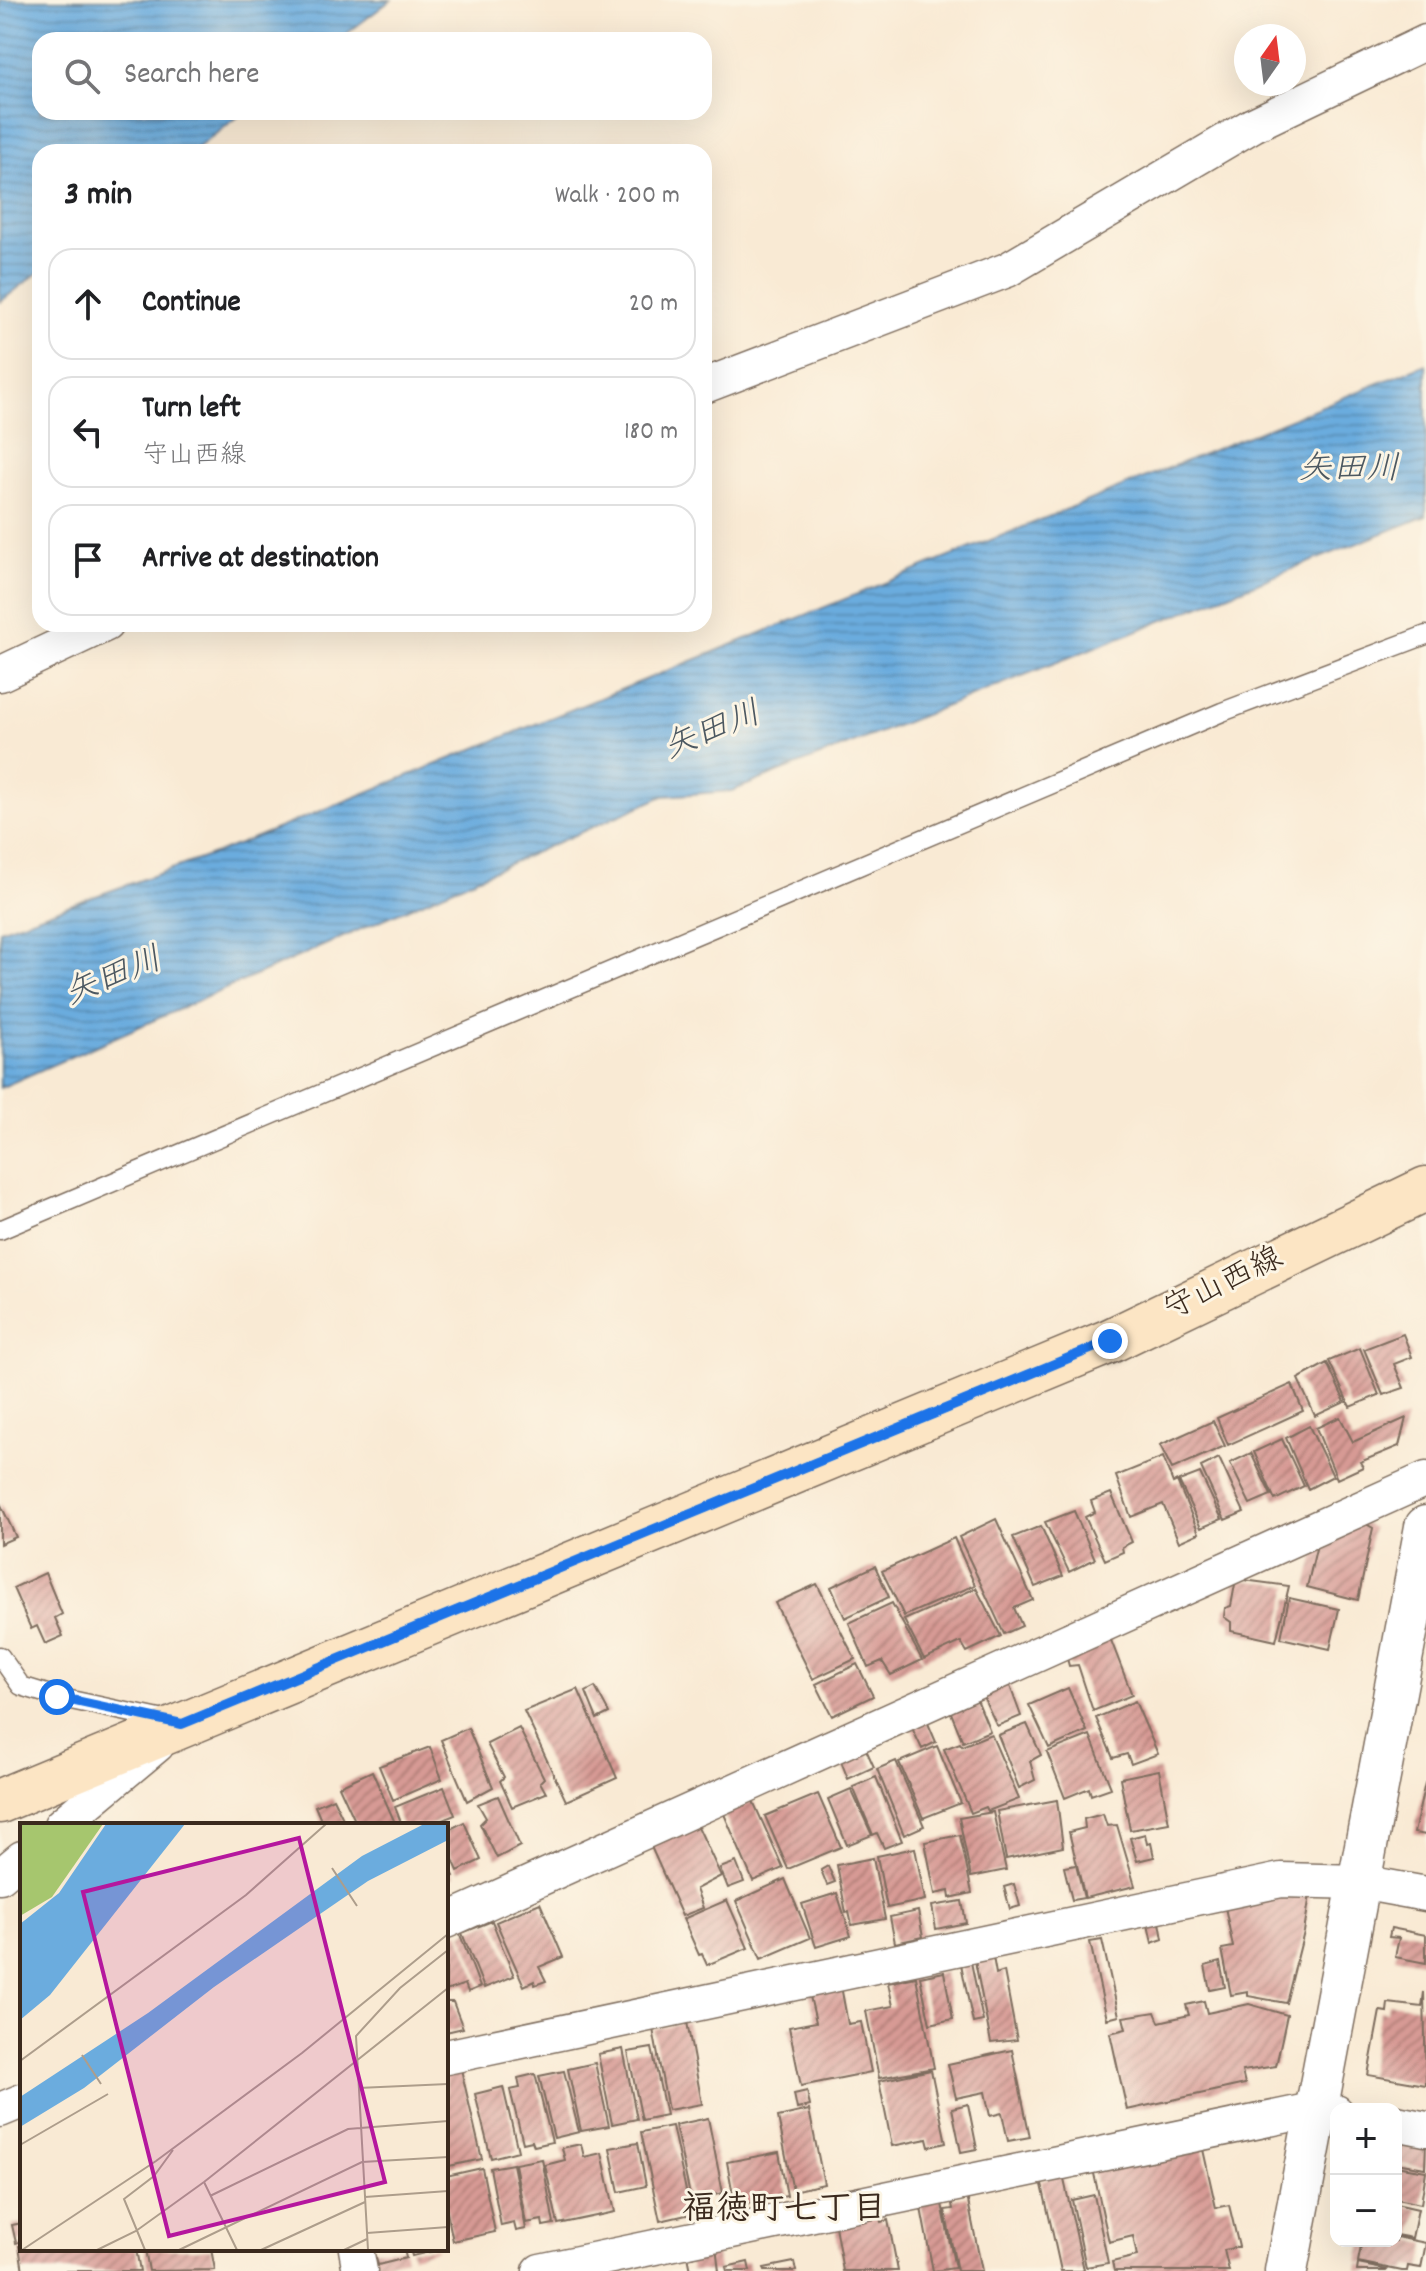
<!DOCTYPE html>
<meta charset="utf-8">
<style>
body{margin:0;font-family:Dekko,"Klee One",sans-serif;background:#f2f2f2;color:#202124}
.controls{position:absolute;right:24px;bottom:24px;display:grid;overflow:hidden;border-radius:16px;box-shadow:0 8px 32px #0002}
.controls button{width:72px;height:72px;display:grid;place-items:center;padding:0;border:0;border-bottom:2px solid #e0e0e0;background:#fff;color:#202124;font:40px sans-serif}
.compass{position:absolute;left:1234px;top:24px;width:72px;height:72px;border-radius:50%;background:#fff;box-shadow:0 8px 32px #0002;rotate:14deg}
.stop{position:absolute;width:24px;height:24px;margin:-18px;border:6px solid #1a73e8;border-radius:50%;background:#fff}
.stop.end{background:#1a73e8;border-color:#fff;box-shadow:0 2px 8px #0008}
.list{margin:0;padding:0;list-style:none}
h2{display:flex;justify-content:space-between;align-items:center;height:104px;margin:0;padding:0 32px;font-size:34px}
h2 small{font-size:26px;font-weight:400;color:#757577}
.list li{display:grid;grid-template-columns:52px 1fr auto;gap:24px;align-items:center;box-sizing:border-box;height:112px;margin:0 16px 16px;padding:0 16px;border:2px solid #e0e0e0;border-radius:24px}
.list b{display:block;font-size:30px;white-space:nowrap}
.list p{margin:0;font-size:26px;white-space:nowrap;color:#757577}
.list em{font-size:26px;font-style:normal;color:#757577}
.icon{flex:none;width:44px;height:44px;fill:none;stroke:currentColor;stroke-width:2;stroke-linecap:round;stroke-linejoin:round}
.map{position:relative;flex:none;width:1426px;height:2271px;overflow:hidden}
.search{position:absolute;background:#fff;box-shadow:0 8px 32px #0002;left:32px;top:32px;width:680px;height:88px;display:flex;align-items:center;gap:20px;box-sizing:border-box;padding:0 28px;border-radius:24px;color:#757577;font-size:30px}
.panel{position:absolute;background:#fff;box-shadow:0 8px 32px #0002;left:32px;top:144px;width:680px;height:488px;border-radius:24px}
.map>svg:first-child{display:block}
.water{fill:url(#water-rules);stroke:#536b7e;stroke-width:2}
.building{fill:url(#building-hatch)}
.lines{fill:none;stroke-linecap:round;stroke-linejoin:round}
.service-casing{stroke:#7e6d5e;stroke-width:21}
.minor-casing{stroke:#7e6d5e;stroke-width:37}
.tertiary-casing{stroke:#7e6d5e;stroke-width:45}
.secondary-casing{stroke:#7e6d5e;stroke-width:47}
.service{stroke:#fff;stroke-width:18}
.minor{stroke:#fff;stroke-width:34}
.tertiary{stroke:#fff;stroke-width:42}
.secondary{stroke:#fce5c4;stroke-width:44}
.route{stroke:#1a73e8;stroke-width:10}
.labels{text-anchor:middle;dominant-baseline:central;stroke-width:6;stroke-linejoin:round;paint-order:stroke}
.street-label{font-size:32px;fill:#3b2a1e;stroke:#fcf5e5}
.water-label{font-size:34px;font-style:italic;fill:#4c5861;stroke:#fcf5e5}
.neighbourhood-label{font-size:34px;font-weight:bold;fill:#3b2a1e;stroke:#fcf5e5}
.inset-road{fill:none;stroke:#ad9d8b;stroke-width:2}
.view{fill:#b5179e;fill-opacity:0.15;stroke:#b5179e;stroke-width:4}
.inset-edge{fill:none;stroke:#3b2a1e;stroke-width:4}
</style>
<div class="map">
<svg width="1426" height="2271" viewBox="0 0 1426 2271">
<defs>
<pattern id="water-rules" width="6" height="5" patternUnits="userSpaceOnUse" patternTransform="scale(2)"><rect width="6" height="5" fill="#6bacde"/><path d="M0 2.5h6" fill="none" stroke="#598cb3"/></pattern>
<pattern id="building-hatch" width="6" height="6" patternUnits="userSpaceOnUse" patternTransform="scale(2)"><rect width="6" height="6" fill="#d79a94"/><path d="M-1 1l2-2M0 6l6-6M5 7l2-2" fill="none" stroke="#b07e78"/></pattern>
</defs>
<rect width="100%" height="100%" fill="#fcf5e5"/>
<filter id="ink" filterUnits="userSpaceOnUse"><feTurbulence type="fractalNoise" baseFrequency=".0125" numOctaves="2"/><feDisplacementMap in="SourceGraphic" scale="16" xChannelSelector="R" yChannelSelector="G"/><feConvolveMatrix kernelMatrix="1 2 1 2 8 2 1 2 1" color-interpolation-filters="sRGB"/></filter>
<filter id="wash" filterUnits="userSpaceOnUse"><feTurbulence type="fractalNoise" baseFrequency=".006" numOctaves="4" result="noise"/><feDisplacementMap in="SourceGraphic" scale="32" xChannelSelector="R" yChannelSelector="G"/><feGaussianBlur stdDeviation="1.8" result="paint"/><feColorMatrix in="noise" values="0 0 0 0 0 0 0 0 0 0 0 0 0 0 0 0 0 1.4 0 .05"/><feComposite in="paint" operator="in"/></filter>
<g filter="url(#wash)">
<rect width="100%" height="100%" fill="#f9ead4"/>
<!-- water -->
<path class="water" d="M0,0H391L338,40H40V112H244L192,152H40V271L0,302Z
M1426,364V516L732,791L663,796L0,1088V930L217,853Z"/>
<g id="blocks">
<!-- building -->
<path class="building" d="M1403,1334L1412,1357L1394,1364L1404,1388L1383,1395L1364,1349Z
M1360,1348L1379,1395L1350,1407L1329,1361Z
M1327,1363L1345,1402L1315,1416L1298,1379Z
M1292,1384L1303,1411L1228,1445L1217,1418Z
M1340,1417L1353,1442L1406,1418L1399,1446L1360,1462L1363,1467L1337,1479L1316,1428Z
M1213,1421L1225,1446L1172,1469L1160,1445Z
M1309,1426L1333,1476L1308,1489L1286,1438Z
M1282,1439L1304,1486L1275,1500L1254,1452Z
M1251,1453L1271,1495L1250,1504L1230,1463Z
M1163,1457L1173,1483L1177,1481L1199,1533L1179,1542L1163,1504L1131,1517L1116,1476Z
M1219,1458L1244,1512L1225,1520L1201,1467Z
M1200,1473L1222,1519L1201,1528L1179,1481Z
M1111,1493L1132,1542L1122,1547L1123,1552L1105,1560L1085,1517L1095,1512L1091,1501Z
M0,1503L16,1537L0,1544Z
M1074,1511L1095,1559L1069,1572L1045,1522Z
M996,1519L1033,1600L1014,1608L1022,1626L1004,1634L959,1537Z
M1359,1520L1373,1528L1358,1600L1307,1587L1319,1536Z
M1041,1526L1063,1576L1035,1587L1013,1537Z
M954,1538L975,1585L904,1616L882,1571Z
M875,1566L889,1597L845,1618L831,1587Z
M45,1573L62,1614L55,1618L63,1636L45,1644L37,1626L31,1629L13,1588Z
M1236,1579L1289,1586L1276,1641L1231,1631V1622L1224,1617L1225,1608L1231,1606Z
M817,1584L855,1659L813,1679L775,1603Z
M976,1588L1001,1636L967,1652L961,1642L924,1659L904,1620Z
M1289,1598L1339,1609L1330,1649L1281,1638Z
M892,1603L922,1660L891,1675L882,1661L868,1667L849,1623Z
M1109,1635L1132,1695L1093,1711L1078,1665L1069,1666L1065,1651Z
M857,1664L873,1696L832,1716L816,1684Z
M1007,1678L1021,1716L997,1726L980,1690Z
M595,1687L609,1713L597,1719L586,1692Z
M1068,1688L1087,1731L1049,1748L1029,1705Z
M578,1689L617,1778L566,1801L524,1711Z
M976,1697L990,1731L963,1742L949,1708Z
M1135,1701L1158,1754L1131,1764L1127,1754L1113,1758L1096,1718Z
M927,1721L936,1742L922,1749L912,1728Z
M1027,1724L1041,1755L1030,1761L1035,1780L1019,1788L998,1735Z
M468,1728L493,1787L467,1801L441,1740Z
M519,1728L544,1778L540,1782L546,1793L512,1807L500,1781L504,1777L487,1744Z
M991,1734L1019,1799L988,1811L986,1807L971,1813L944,1749L960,1743L962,1746Z
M1090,1735L1111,1788L1091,1795L1089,1788L1065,1798L1047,1752Z
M864,1745L874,1767L848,1779L839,1756Z
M937,1746L961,1803L923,1818L899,1762Z
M430,1747L442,1779L393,1800L379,1766Z
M896,1761L924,1826L904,1835L877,1769Z
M1159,1770L1169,1823L1130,1830L1120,1778Z
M372,1771L396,1825H357L339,1786Z
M876,1777L902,1841L884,1848L877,1833L873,1835L853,1787Z
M1425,1783H1426V1835L1414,1833Z
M444,1787L455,1815L430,1825H402L395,1807Z
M851,1789L872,1835L847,1845L828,1799Z
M818,1794L841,1847L788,1869L765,1816Z
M498,1796L520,1846L497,1858L480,1824L486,1818L478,1804Z
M333,1798L346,1825H323L315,1806Z
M1057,1800L1063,1847L1006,1859L997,1811Z
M753,1801L783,1868L753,1881L724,1814Z
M993,1812L1006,1870L971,1877L959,1818Z
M1103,1814L1107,1826L1117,1825L1135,1886L1085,1898L1069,1832L1085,1828L1084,1819Z
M695,1820L721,1876L696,1889L703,1908L682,1916L648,1840Z
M464,1822L481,1860L458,1871L446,1844V1831Z
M1145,1834L1147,1844L1151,1843L1154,1857L1137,1861L1130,1838Z
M960,1835L972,1893L950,1898L949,1891L935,1894L925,1842Z
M915,1848L925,1900L887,1908L877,1856Z
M873,1858L885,1919L852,1925L849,1912L846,1913L837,1865Z
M446,1861L454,1876L446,1880Z
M736,1862L744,1882L728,1888L720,1868Z
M1076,1865L1084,1898L1072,1900L1064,1867Z
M828,1866L835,1882L827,1885L821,1870Z
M785,1879L810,1938L761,1959L736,1901Z
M1014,1884L1020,1906L1010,1909L1004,1887Z
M1311,1888L1304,1932L1286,2003L1248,1996V1992L1231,1995L1222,1949L1233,1947L1225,1907Z
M837,1893L851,1936L816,1947L802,1904Z
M727,1900L748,1948L707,1965L702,1954L699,1955L683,1919Z
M962,1901L966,1923L936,1929L932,1906Z
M540,1903L563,1957L539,1967L546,1981L535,1985L534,1981L524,1986L496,1922Z
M918,1911L923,1937L895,1943L890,1917Z
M1159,1917L1163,1939L1152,1943L1147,1920Z
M492,1921L514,1976L484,1988L462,1933Z
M1391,1928L1426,1935V1963L1395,1957L1399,1938L1389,1937Z
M459,1932L480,1987L468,1992L465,1984L446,1991V1937Z
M1102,1940L1119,2016L1107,2019L1090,1942Z
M993,1957L996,1974L1004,1971L1017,2040L991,2043L975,1961Z
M971,1962L983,2021L973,2023L961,1964Z
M1220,1962L1225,1987L1210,1990L1205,1966Z
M944,1972L953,2019L930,2024L920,1977Z
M916,1977L934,2068L879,2078L866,2011L893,2006L888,1983Z
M841,1986L848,2024L861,2022L871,2072L801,2086L789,2027L816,2022L809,1992Z
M1424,1992L1426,2085L1368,2075L1380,2011L1387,2012L1388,2003L1422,2007Z
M1204,2001L1207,2013L1249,2004L1287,2015L1276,2066L1242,2071L1245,2084L1127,2110L1110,2033L1126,2029L1123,2017L1155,2012L1159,2022L1189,2015L1186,2005Z
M446,2002H453L463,2028L446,2032Z
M687,2022L702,2104L668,2110L653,2029Z
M652,2048L666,2115L642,2120L628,2052Z
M623,2049L637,2119L612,2124L598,2054Z
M1012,2050L1030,2137L1008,2141L1002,2113L990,2116L985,2092L956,2098L948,2064Z
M595,2063L609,2126L581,2131L568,2069Z
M460,2065L482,2159L449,2166L446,2155V2068Z
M931,2070L946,2143L929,2147L927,2139L892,2146L879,2081Z
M564,2071L579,2132L554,2138L539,2076Z
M535,2074L552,2142L534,2146L532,2141L523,2143L510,2090L520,2088L518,2078Z
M503,2087L518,2151L491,2158L475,2094Z
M807,2091L810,2106L797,2109L794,2094Z
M968,2104L977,2149L961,2152L952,2108Z
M809,2110L824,2184L793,2191L778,2117Z
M708,2118L723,2193L691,2200L675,2125Z
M672,2126L691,2214L660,2221L641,2132Z
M1396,2136L1426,2142L1425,2168L1396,2163Z
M638,2143L646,2186L619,2192L610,2148Z
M581,2144L584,2157L602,2153L615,2212L558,2224L545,2165L565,2160L562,2148Z
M1202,2145L1216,2208L1229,2205L1239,2247L1224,2250L1229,2271H1114L1112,2262L1137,2256L1133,2236L1109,2242L1093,2169Z
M779,2152L787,2196L735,2206L727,2162Z
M542,2159L554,2224L543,2226L542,2220L526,2223L515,2164Z
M513,2164L526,2229L516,2231L514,2223L501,2226L490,2168Z
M1396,2166L1426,2171L1421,2204L1396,2199Z
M482,2168L495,2232L453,2241L446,2207V2176Z
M1063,2175L1084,2270L1082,2271H1061L1041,2180Z
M1094,2195L1108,2263L1086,2267L1072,2200Z
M967,2196L982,2271H957L945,2210L953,2209L951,2199Z
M941,2199L955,2268L933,2271L920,2203Z
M1396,2204L1418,2209L1412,2238L1396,2235Z
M879,2211L881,2222L888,2220L898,2271H843L835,2226Z
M22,2223V2241L16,2243L12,2225Z
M1396,2237L1426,2243L1421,2268L1408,2266L1407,2271H1402L1358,2262L1362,2241H1396Z
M19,2246H22V2249H136L140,2271H23Z
M716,2246L719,2271H691L687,2251Z
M145,2249H211L215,2270L149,2271Z
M370,2249H404L406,2258L378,2265L376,2258L372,2259Z
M410,2249H437V2250L412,2256Z
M748,2262L750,2271H727L726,2267Z
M794,2262L796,2271H765L764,2268Z
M1358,2264L1387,2270L1386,2271H1357Z"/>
</g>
</g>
<g filter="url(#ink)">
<use href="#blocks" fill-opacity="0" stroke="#7e6d5e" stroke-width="2"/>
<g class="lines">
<defs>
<path id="service" d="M0,1230L1222,712L1426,635
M0,1656L21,1686L57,1697L169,1721"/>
<path id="minor" d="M704,386L1007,270L1253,125L1426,42
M0,674L106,624
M61,1825L157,1745
M0,1876L22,1858
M446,1921L1426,1479
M446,2057L1281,1880L1360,1882L1426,1894
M0,2110L22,2101
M1396,2123L1426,2129
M356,2249L360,2271
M540,2271L1317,2109L1336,2112"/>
<path id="tertiary" d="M1286,2271L1426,1527"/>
<path id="secondary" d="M0,1801L1110,1341L1426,1189"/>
</defs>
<!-- service casing -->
<use href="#service" class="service-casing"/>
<!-- minor casing -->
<use href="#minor" class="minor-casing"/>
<!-- tertiary casing -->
<use href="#tertiary" class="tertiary-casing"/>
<!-- secondary casing -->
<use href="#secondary" class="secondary-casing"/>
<!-- service -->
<use href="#service" class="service"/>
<!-- minor -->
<use href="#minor" class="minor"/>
<!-- tertiary -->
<use href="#tertiary" class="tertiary"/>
<!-- secondary -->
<use href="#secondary" class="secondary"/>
</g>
</g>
<g class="lines" filter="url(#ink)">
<!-- route -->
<path class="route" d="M57,1697L182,1724L1110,1341"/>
</g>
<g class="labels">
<!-- street labels -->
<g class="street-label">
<text transform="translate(1224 1286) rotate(-26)">守山西線</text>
</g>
<!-- water labels -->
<g class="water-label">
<text x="1349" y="471">矢田川</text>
<text transform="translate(713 733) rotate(-22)">矢田川</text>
<text transform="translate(114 979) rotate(-22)">矢田川</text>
</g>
<!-- neighbourhood labels -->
<g class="neighbourhood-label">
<text x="784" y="2211">福徳町七丁目</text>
</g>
</g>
<!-- overview -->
<g transform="translate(20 1823)">
<rect width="428" height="428" fill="#f9ead4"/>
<path d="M0,1H83L32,74L0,93Z" fill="#a6c66e"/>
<path d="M86,1H165L30,172L0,197V101L39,70ZM404,1H428V17L348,58L194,164L64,265L0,304V274L128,190L342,33Z" fill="#6bacde"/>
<path class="inset-road" d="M312,45L337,83M62,232L81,261M0,238L226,72L306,1M338,265L428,261M0,322L88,271M184,359L217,427M190,373L328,306L428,298M345,374L428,368M347,410L428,404M2,427L136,338L282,230L428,111M77,427L116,408L184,359L428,165M125,427L104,376L134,353L153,327M159,427L342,339L428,334M241,427L345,379M324,427L347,416M348,427L336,213L380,165L428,127"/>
<path class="view" d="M279,15L365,359L149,413L63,69Z"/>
<rect width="428" height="428" class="inset-edge"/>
</g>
</svg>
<div class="controls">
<button>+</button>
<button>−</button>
</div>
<svg class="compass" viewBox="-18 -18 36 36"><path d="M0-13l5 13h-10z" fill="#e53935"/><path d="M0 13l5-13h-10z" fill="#757577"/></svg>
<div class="stop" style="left:57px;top:1697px"></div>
<div class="stop end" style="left:1110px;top:1341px"></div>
<div class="search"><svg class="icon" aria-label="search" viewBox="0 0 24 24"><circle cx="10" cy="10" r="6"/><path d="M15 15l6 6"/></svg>Search here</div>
<section class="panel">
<h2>3 min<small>Walk · 200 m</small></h2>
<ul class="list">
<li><svg class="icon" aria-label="ahead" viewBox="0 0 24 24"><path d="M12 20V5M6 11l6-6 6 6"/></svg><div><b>Continue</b></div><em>20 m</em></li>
<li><svg class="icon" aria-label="left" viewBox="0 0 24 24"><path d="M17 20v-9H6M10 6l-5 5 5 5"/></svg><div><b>Turn left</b><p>守山西線</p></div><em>180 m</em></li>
<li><svg class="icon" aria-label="arrive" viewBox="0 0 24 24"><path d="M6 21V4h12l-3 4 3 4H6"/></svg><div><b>Arrive at destination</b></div></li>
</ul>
</section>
</div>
